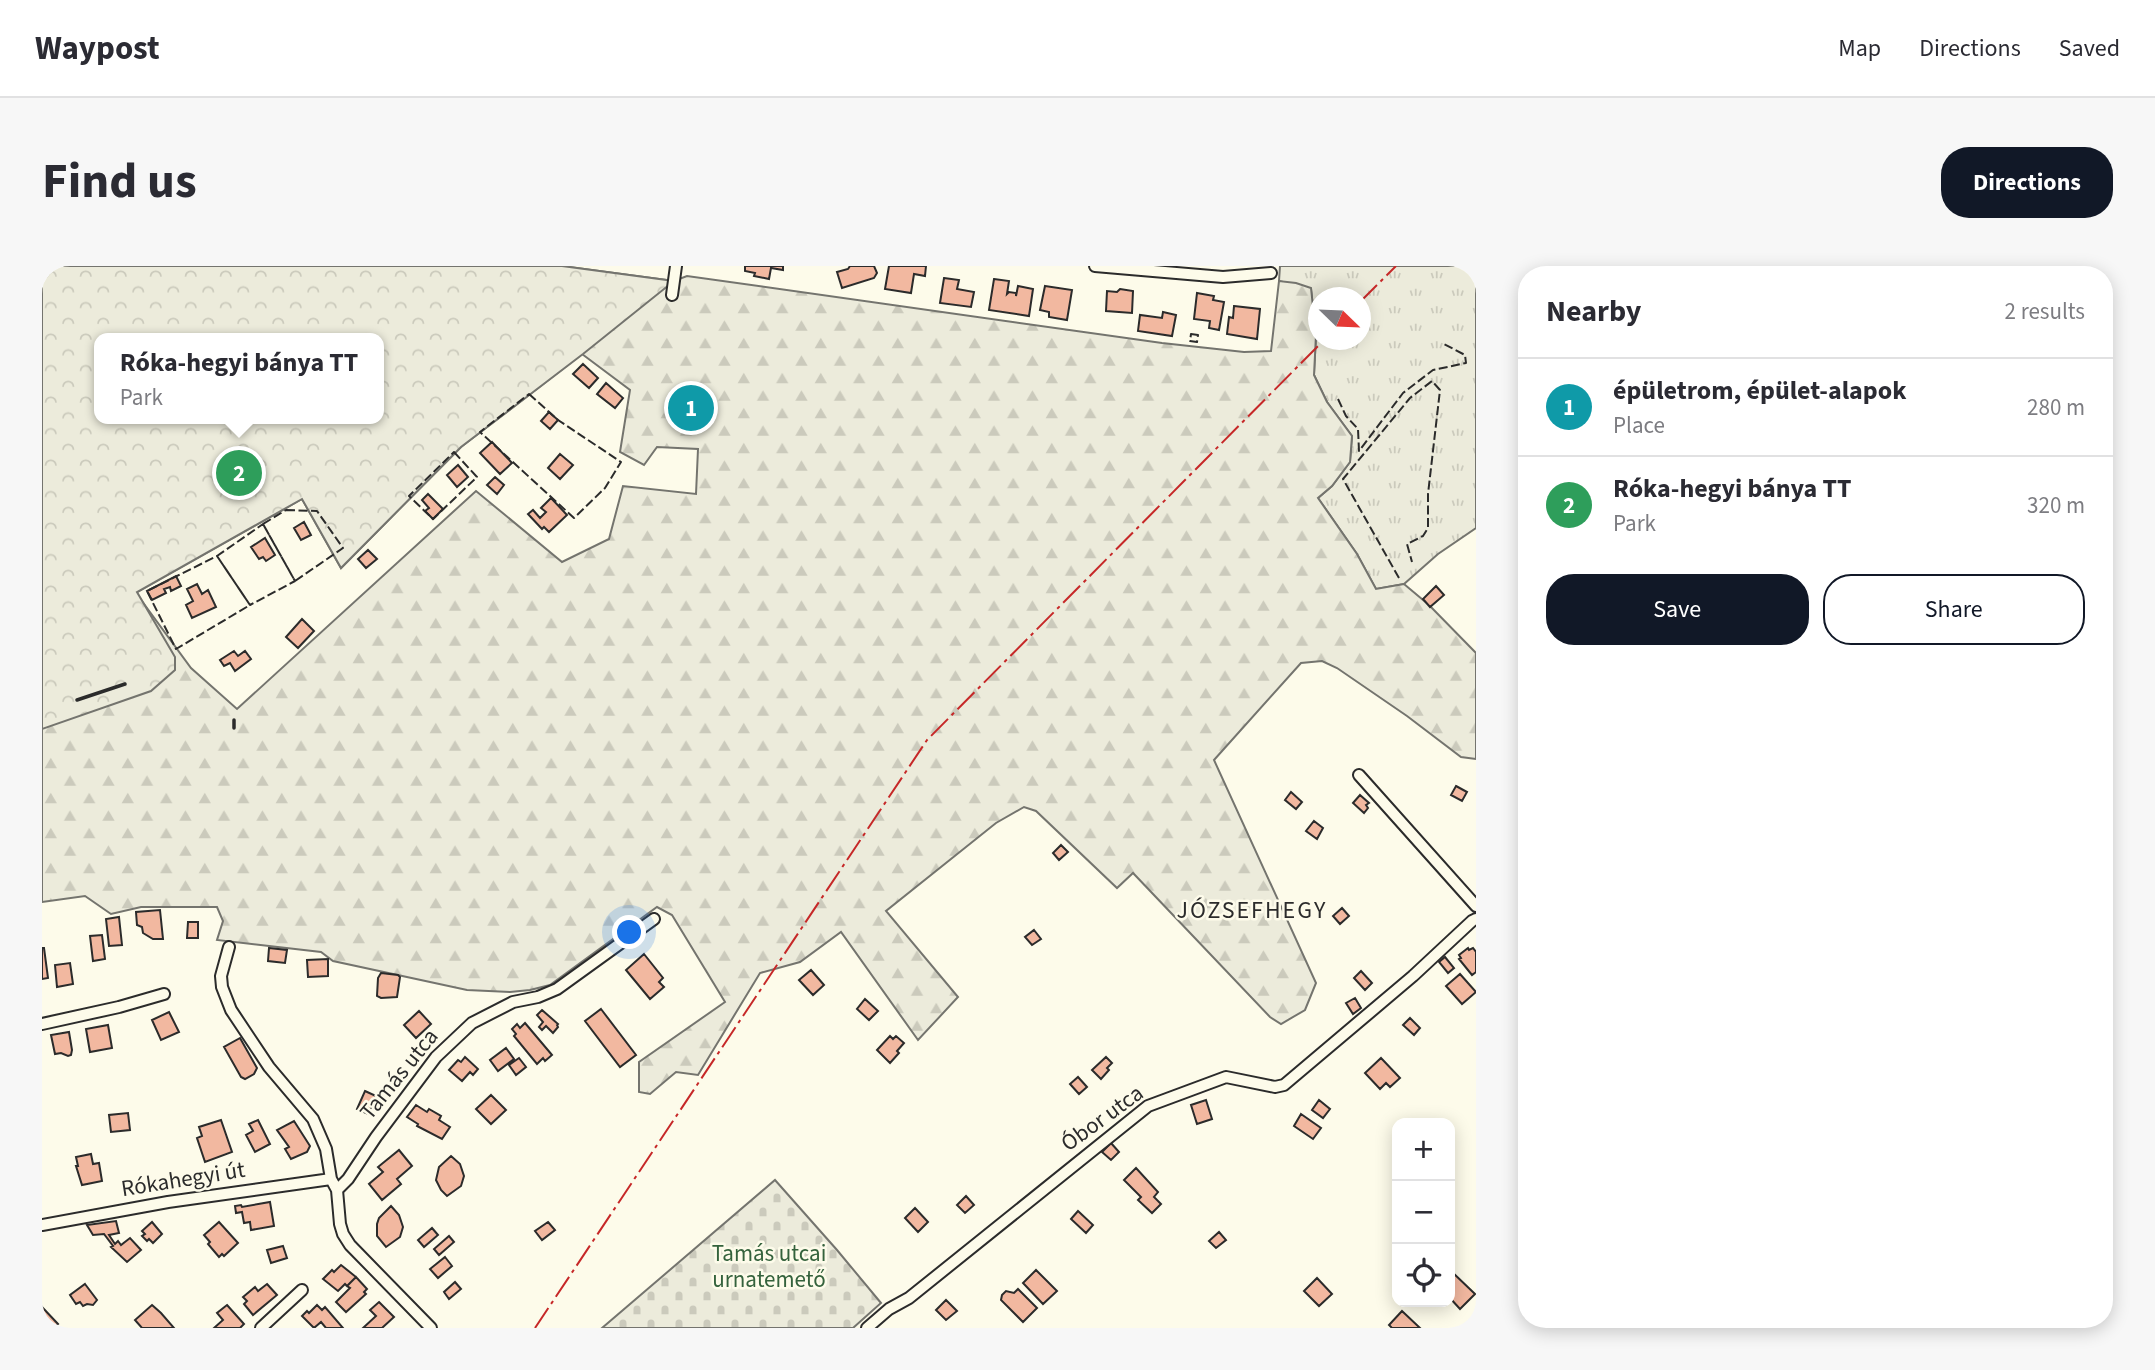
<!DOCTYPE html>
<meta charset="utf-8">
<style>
body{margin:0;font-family:"Source Sans 3",sans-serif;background:#f7f7f7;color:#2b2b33}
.controls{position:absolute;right:21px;bottom:21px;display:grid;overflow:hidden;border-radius:14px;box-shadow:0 4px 18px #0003}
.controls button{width:63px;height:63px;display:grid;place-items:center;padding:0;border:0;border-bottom:2px solid #e1e1e2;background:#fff;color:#2b2b33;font:35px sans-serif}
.compass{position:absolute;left:1266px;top:21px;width:63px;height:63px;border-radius:50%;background:#fff;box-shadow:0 4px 18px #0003;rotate:113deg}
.you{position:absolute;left:588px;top:667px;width:24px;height:24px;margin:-18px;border:5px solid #fff;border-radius:50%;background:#1a73e8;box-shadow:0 0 0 10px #1a73e833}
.badge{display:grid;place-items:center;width:46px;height:46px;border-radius:50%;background:#111827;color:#fff;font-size:23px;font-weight:700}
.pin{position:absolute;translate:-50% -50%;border:4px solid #fff;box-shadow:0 2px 7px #0006}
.popup{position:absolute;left:52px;top:67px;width:290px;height:91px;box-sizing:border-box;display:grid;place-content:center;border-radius:14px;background:#fff;filter:drop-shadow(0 2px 5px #0005);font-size:23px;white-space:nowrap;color:#7c7c81}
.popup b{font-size:26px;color:#2b2b33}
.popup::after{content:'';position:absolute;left:50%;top:100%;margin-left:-14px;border:14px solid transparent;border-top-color:#fff}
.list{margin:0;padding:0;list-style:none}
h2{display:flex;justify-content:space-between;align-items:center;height:91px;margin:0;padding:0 28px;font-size:30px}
h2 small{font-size:23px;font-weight:400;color:#7c7c81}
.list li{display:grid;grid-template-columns:46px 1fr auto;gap:21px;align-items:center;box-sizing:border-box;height:98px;padding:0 28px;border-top:2px solid #e1e1e2}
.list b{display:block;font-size:26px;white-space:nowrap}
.list p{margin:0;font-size:23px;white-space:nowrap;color:#7c7c81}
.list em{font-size:23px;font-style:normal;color:#7c7c81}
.actions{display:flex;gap:14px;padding:21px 28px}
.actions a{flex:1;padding:16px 0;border:2px solid #111827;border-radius:28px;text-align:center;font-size:24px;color:#111827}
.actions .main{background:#111827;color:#fff}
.icon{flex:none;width:38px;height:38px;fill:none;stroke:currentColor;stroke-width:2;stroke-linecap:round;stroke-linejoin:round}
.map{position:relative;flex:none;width:1434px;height:1062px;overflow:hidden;border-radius:28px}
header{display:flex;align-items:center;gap:42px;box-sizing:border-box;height:98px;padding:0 35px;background:#fff;border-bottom:2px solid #e1e1e2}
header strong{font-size:33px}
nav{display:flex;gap:38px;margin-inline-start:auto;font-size:24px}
.intro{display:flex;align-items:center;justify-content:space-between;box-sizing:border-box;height:168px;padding:0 42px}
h1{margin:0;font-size:49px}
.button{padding:18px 32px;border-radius:28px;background:#111827;color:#fff;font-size:24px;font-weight:700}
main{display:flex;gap:42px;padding:0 42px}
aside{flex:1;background:#fff;border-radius:28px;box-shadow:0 4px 18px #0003}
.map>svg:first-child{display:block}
.grass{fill:url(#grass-tufts);stroke:#74746e;stroke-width:2;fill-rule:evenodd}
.forest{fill:url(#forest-firs);stroke:#74746e;stroke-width:2;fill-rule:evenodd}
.cemetery{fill:url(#cemetery-stones);stroke:#74746e;stroke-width:2}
.park{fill:url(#park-crowns);stroke:#74746e;stroke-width:2;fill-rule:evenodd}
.building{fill:#f2b8a0;stroke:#2b2b2b;stroke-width:2}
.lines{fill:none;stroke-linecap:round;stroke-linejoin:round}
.street-casing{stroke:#2b2b2b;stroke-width:14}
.street{stroke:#fdfbea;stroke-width:10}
.fence{stroke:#2b2b2b;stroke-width:2;stroke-dasharray:9 3.5;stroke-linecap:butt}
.wall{stroke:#2b2b2b;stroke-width:3.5}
.power{stroke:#c62828;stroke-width:2;stroke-dasharray:24 5 3.5 5;stroke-linecap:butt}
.labels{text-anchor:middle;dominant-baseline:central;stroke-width:5;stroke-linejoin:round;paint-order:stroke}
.street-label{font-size:23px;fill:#2b2b2b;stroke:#fdfbea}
.park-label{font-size:23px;fill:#34623c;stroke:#fdfbea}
.neighbourhood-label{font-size:24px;letter-spacing:2px;fill:#2b2b2b;stroke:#fdfbea}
</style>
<header>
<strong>Waypost</strong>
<nav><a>Map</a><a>Directions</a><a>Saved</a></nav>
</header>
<div class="intro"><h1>Find us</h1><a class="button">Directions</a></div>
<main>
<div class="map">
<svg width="1434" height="1062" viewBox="0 0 1434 1062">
<defs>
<pattern id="grass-tufts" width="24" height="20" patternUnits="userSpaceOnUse" patternTransform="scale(1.75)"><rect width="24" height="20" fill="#ecebdb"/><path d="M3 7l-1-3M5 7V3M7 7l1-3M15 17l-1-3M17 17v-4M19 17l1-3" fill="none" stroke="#cbcabc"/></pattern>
<pattern id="forest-firs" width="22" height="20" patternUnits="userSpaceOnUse" patternTransform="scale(1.75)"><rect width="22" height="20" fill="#ecebdb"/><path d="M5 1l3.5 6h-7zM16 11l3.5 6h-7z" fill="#cbcabc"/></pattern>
<pattern id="cemetery-stones" width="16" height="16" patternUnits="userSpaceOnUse" patternTransform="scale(1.75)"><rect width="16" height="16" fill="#ecebdb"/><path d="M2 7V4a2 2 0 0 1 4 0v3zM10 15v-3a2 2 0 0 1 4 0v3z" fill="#cbcabc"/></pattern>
<pattern id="park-crowns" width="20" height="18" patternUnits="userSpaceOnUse" patternTransform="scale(1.75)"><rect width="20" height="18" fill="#ecebdb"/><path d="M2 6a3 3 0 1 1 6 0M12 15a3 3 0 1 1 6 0" fill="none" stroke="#cbcabc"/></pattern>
</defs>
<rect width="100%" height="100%" fill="#fdfbea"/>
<!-- grass -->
<path class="grass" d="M1238,0H1434V262L1396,288L1362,318L1334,323L1315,288L1276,232L1290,220L1308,196L1310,170L1285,136L1272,109L1274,69L1269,23L1237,15ZM1276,32H1318V74H1276Z"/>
<!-- forest -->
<path class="forest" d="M0,0H520L632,15L645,10L1120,77L1202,86L1229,85L1237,15L1254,17L1269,22L1274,69L1272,109L1285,136L1310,170L1308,196L1290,220L1276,232L1315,288L1334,323L1362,318L1387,339L1434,387V493L1419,491L1365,450L1295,402L1280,395L1259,397L1172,494L1274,717L1263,744L1239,758L1228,751L1091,607L1075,622L994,545L982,541L954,557L844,645L916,731L876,774L799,666L758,696L718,707L656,809L634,806L608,828L597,826V796L683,736L630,649L615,641L508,719L488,724L468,726L425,724L291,695L279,686L175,674L181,655L175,641H99L69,648L43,630L0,636ZM57,72H337V153H57ZM540,88L588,124L578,186L602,199L615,181L656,183L654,228L581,220L567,273L520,296L434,225L195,443L149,402L94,327L260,233L299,302L419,181Z"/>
<!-- cemetery -->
<path class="cemetery" d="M733,914L795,984L839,1037L811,1062H560Z"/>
<!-- park -->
<path class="park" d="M0,0H520L632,15L541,88L419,181L299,302L260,233L95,326L133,391V404L109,425L0,463ZM57,72H337V153H57Z"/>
<!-- building -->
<path class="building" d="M703,0H741V4L729,2L727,13L712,10L713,7L703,5Z
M808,0H832L835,7L832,12L800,22L795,6L806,3Z
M847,0H884L883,10L872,8L869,27L843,23Z
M902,12L917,14L915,23L932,26L929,41L898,37Z
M952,13L967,15L965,28L967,26L974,27V30L976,20L991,23L987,50L947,44Z
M1003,20L1030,24L1025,54L1007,51V46L998,44Z
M1078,23L1091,25L1090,47L1064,45L1065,25L1075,26Z
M1155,27L1172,30L1171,34L1182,36L1177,64L1167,62L1168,55L1152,53Z
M1192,40L1218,43L1215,73L1185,68L1187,51L1191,52Z
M1121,46L1134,49L1130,70L1096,65L1098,49L1120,52Z
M541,98L556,112L547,122L531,108Z
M564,117L581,132L573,142L555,128Z
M507,146L516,154L508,163L499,155Z
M450,176L470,197L458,208L438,187Z
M518,188L531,199L518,213L506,202Z
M416,199L426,211L415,221L405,209Z
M453,211L462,219L455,228L445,219Z
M386,228L401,243L391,253L383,245L387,242L380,234Z
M509,232L525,249L507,266L502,261L500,263L486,248L491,244L498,252L504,246L499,242Z
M262,256L269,269L259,274L252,262Z
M223,272L233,289L224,295L221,291L217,293L209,281Z
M326,284L335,293L324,302L316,293Z
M134,310L139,320L129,325L128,321L122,323L124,327L110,334L105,325Z
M155,318L160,328L166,324L174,341L150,352L144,339L151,335L145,323Z
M1394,320L1402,329L1388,341L1381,333Z
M260,353L272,365L256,382L244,371Z
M192,385L196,390L203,385L209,393L193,405L188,397L182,400L178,394Z
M1414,520L1425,526L1420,535L1409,529Z
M1249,526L1260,536L1254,543L1243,534Z
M1318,529L1327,537L1324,539L1326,542L1322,547L1311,537Z
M1272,555L1281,562L1275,573L1264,565Z
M1019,579L1026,586L1017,594L1011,587Z
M1300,642L1307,650L1298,658L1291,650Z
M118,644L121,673H111L101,667L100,661L95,659L94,646Z
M77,651L80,679L67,680L64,653Z
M146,656H156V672H145Z
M992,664L999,673L990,679L983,671Z
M60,669L63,693L51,695L48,670Z
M0,682H2L6,712L0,713Z
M227,682L245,684L243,697L226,695Z
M1426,682L1427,684L1431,682L1434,686V706L1430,709L1417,693L1419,692L1417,689Z
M602,688L621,712L617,716L622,721L608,733L584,704Z
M1403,691L1412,702L1406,707L1397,696Z
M286,693V710L266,711L265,694Z
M28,697L31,718L15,721L13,699Z
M769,704L782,719L771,729L757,714Z
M1319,705L1330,717L1323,724L1312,712Z
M339,707L356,709L358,711L355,731L339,732L335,730L336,712Z
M1418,708L1434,726L1420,738L1404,720Z
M1313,732L1319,742L1311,748L1304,737Z
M823,733L836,745L827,754L815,743Z
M559,743L594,789L578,801L543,755Z
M500,744L516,758L515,759L516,761L511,767L504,760L500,764L497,761L501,756L495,749Z
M377,745L389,758L374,772L362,759Z
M127,746L137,766L119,774L110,754Z
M1368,752L1378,762L1372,769L1361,759Z
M483,757L510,789L503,795L501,792L495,798L472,770L474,768L470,763L475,758L478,762Z
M66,759L70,782L48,786L44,763Z
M27,766L30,784L29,789L26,790L19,787L13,788L9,769Z
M848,770L851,773L854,770L862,777L855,785L857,787L848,797L835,784Z
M198,772L215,802L212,808L203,813L199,811L182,781Z
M464,782L472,793L456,805L448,794Z
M423,791L436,803L431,809L428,806L420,815L407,804L416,794L419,796Z
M1064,791L1070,797L1065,802L1067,804L1059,813L1050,804Z
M477,792L484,801L474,809L467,799Z
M1339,792L1358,812L1348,821L1344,817L1338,823L1323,807Z
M1036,811L1045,821L1037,828L1028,818Z
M323,825L334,830L326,848L315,843Z
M449,829L464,844L449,858L434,843Z
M1164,834L1170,853L1155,858L1149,839Z
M1277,834L1288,843L1281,852L1270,844Z
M374,839L385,846L387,843L399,850L397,854L408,861L400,873L375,860L376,858L365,851Z
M86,847L88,864L69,866L67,849Z
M1259,848L1279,862L1271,873L1252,860Z
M179,854L190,886L163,896L155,872L160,870L157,861Z
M216,854L228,878L213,886L204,869L211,865L207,858Z
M252,855L268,880L265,886L249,893L243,883L247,881L235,864Z
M1069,877L1077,886L1069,894L1060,886Z
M357,884L370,900L355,913L359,918L340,934L327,918L341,906L336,901Z
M49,888L51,898L57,897L60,915L40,919L34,900H36L34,891Z
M409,890L418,898L422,910L419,920L405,930L399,924L394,914L397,901Z
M1094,902L1116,926L1112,931L1119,938L1110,947L1096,934L1099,931L1082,914Z
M924,930L932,939L923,947L915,939Z
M228,936L232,960L209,964L208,956L202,957L200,946L194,947L193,940L199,939L200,941Z
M349,940L357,949L361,961L358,971L344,981L335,970V958L337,952Z
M873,942L886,956L876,966L863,952Z
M1036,945L1051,959L1044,967L1029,953Z
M74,955L77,967L67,969L73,978L76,975L79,979L88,972L99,984L85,996L69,981L71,980L62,968L51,969L45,959Z
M110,956L120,968L111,977L107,973L105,975L100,970L103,968L100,965Z
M177,956L196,977L182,990L180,988L177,991L166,978L168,976L162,969Z
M506,956L513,964L500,974L493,965Z
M390,962L396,969L382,981L376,974Z
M1177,966L1184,974L1174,982L1167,975Z
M407,970L412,976L397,989L392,983Z
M241,980L245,992L229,997L225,984Z
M403,991L410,1000L396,1012L388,1003Z
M299,999L314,1011L305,1020L303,1018L296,1025L281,1013L290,1004L292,1006Z
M994,1004L1015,1025L1001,1038L981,1017Z
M1408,1004L1433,1028L1418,1043L1408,1032Z
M314,1011L325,1023L322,1026L324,1028L304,1046L294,1036L308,1022L305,1020Z
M1275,1012L1290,1028L1277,1040L1262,1025Z
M413,1016L419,1023L407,1033L402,1026Z
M43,1018L55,1034L51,1039L45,1038L41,1040L38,1036L34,1038L28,1029Z
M225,1018L235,1029L211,1049L202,1038L205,1035L201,1031L213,1021L216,1025Z
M976,1023L995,1042L981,1056L959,1034L960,1029L964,1025L972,1027Z
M904,1034L915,1045L904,1054L894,1044Z
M337,1036L352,1051L340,1062H321L334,1050L328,1044Z
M110,1039L119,1047L132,1062H100L93,1054Z
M185,1039L202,1058L198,1062H172L181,1054L175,1047Z
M275,1039L280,1044L283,1041L301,1062H284L279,1056L272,1062L260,1050L265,1045L267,1047Z
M0,1041L16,1058L11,1062H0Z
M1360,1045L1378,1062H1350L1347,1059Z"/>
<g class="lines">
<defs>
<path id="street" d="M1053,0L1181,11L1229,7
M630,29L634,0
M1317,509L1434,640
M187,681L179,710L180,721L189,744L227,801L271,853L284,883L289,913L295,924L298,958L301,968L308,979L389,1062
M0,758L77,741L122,728
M295,924L306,913L334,871L394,791L430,757L471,736L496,731L515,723L612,653
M0,959L126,936L289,913
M219,1062L260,1024
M825,1062L847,1043L867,1032L1106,840L1184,811L1233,821L1242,819L1371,710L1430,655L1434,653"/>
</defs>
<!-- street casing -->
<use href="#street" class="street-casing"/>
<!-- street -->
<use href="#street" class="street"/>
<!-- fence -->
<path class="fence" d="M1149,68L1156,69L1155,76L1148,75Z
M487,128L516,154L579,196L563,222L532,252L438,166Z
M1296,133L1304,150L1316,163L1317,185L1361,127L1391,104L1424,97L1423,89L1402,78
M412,186L435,211L391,253L367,230Z
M244,244L275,245L301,282L253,315L221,258Z
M221,258L253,315L208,339L175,290Z
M175,290L208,339L134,383L105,325Z
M1357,312L1301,213L1368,132L1390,115L1398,124L1386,228V262L1381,270L1365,278L1370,296"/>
<!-- wall -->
<path class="wall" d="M35,434L83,418
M192,462V454"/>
<!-- power -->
<path class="power" d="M1318,36L1354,0
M493,1062L885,474L1282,74"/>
</g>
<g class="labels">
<!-- street labels -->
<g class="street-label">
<text transform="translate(357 808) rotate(-51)">Tamás utca</text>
<text transform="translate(1060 852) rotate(-36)">Óbor utca</text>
<text transform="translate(141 913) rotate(-9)">Rókahegyi út</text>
</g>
<!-- park labels -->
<g class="park-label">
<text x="727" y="987">Tamás utcai<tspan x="727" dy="26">urnatemető</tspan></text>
</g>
<!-- neighbourhood labels -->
<g class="neighbourhood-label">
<text x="1210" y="644">JÓZSEFHEGY</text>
</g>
</g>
</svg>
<div class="controls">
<button>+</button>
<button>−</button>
<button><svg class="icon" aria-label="locate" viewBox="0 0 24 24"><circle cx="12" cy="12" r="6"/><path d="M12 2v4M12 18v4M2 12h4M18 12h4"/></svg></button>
</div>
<svg class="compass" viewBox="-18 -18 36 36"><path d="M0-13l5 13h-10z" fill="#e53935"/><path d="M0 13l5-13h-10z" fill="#7c7c81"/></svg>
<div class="you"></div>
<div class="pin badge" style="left:649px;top:142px;background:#0f9aa8">1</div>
<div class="pin badge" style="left:197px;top:207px;background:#2e9e5b">2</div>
<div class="popup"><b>Róka-hegyi bánya TT</b>Park</div>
</div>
<aside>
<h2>Nearby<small>2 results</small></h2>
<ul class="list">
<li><span class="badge" style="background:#0f9aa8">1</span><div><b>épületrom, épület-alapok</b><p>Place</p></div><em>280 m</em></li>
<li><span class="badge" style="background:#2e9e5b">2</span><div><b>Róka-hegyi bánya TT</b><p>Park</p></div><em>320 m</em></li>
</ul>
<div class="actions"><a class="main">Save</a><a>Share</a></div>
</aside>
</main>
